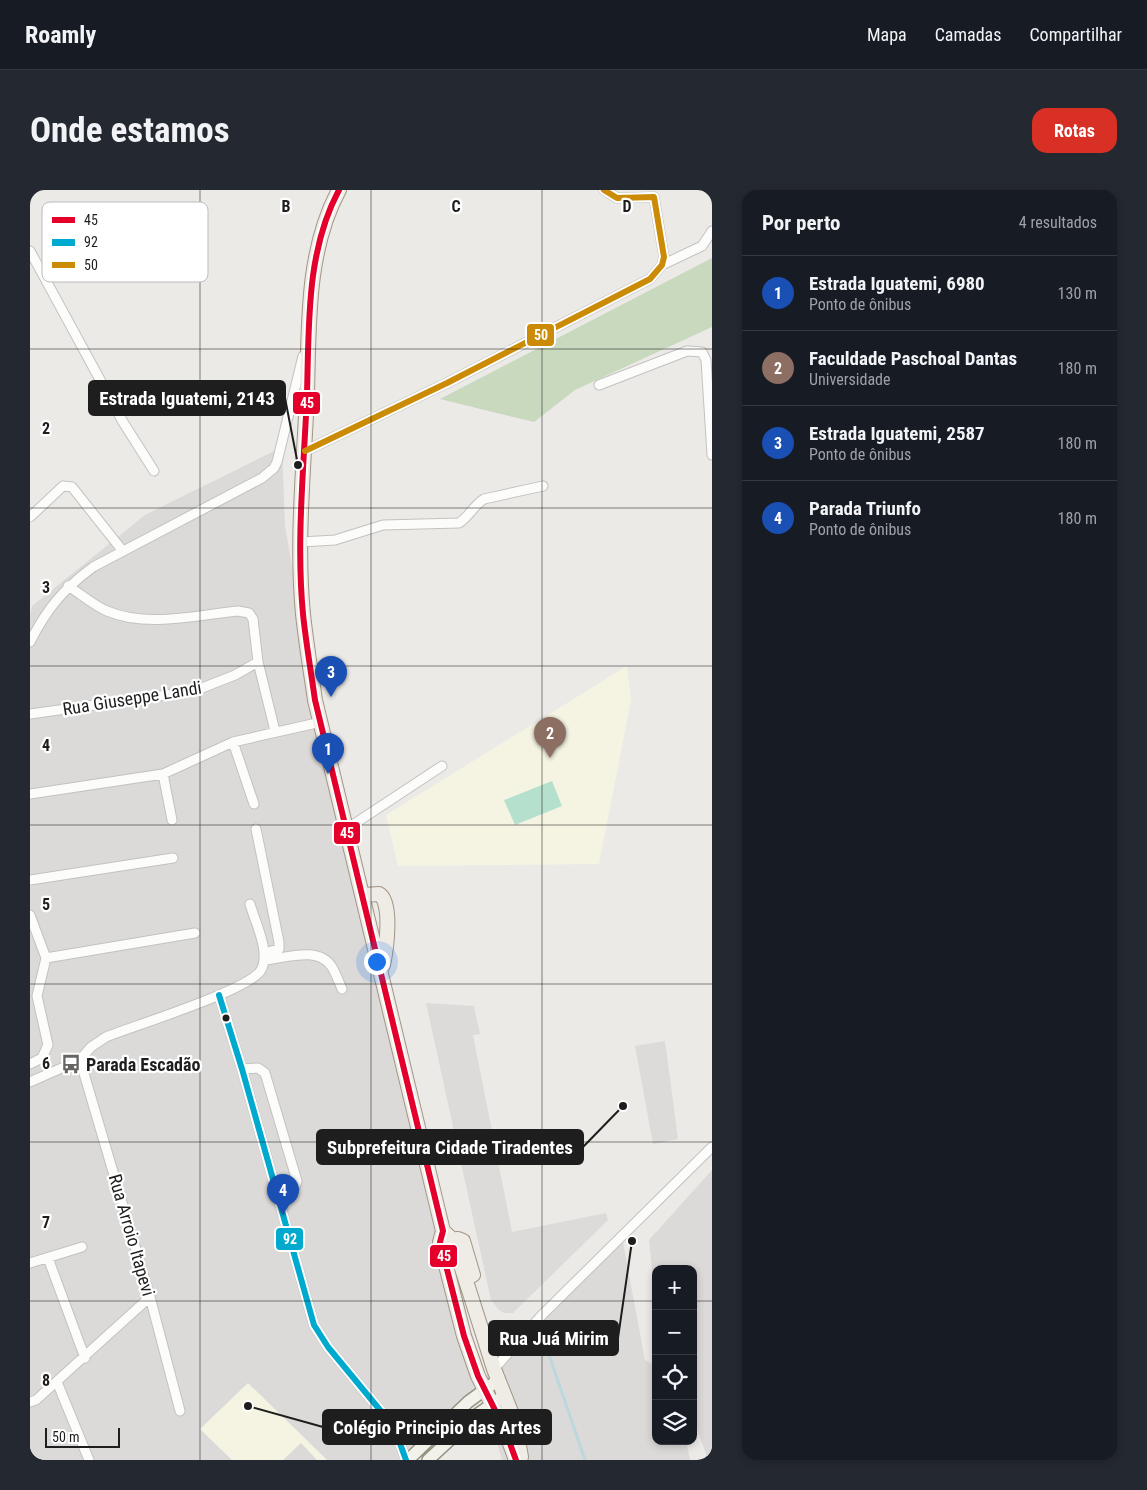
<!DOCTYPE html>
<html lang="pt">
<meta charset="utf-8">
<style>
body{margin:0;font-family:"Roboto Condensed",sans-serif;background:#242831;color:#f1f3f6}
.controls{position:absolute;right:15px;bottom:15px;display:grid;overflow:hidden;border-radius:10px;box-shadow:0 2px 8px #0003}
.controls button{width:45px;height:45px;display:grid;place-items:center;padding:0;border:0;border-bottom:1px solid #363941;background:#171b24;color:#f1f3f6;font:25px sans-serif}
.scale{position:absolute;left:15px;bottom:12px;width:75px;box-sizing:border-box;padding-left:5px;border:2px solid #1e1e1e;border-top:0;font-size:14px;line-height:18px;white-space:nowrap;color:#1e1e1e;-webkit-text-stroke:4px #fff;paint-order:stroke}
.you{position:absolute;left:346px;top:771px;width:18px;height:18px;margin:-12px;border:4px solid #fff;border-radius:50%;background:#1a73e8;box-shadow:0 0 0 8px #1a73e833}
.badge{display:grid;place-items:center;width:32px;height:32px;border-radius:50%;background:#d93025;color:#fff;font-size:16px;font-weight:700}
.pin{position:absolute;translate:-50% -41px;filter:drop-shadow(0 1px 2px #0008)}
.pin::after{content:'';position:absolute;top:26px;width:18px;height:15px;background:inherit;clip-path:polygon(0 0,100% 0,50% 100%)}
.list{margin:0;padding:0;list-style:none}
h2{display:flex;justify-content:space-between;align-items:center;height:65px;margin:0;padding:0 20px;font-size:21px}
h2 small{font-size:16px;font-weight:400;color:#9ea1a6}
.list li{display:grid;grid-template-columns:32px 1fr auto;gap:15px;align-items:center;box-sizing:border-box;height:75px;padding:0 20px;border-top:1px solid #363941}
.list b{display:block;font-size:19px;white-space:nowrap}
.list p{margin:0;font-size:16px;white-space:nowrap;color:#9ea1a6}
.list em{font-size:16px;font-style:normal;color:#9ea1a6}
.icon{flex:none;width:28px;height:28px;fill:none;stroke:currentColor;stroke-width:2;stroke-linecap:round;stroke-linejoin:round}
.map{position:relative;flex:none;width:682px;height:1270px;overflow:hidden;border-radius:15px}
header{display:flex;align-items:center;gap:30px;box-sizing:border-box;height:70px;padding:0 25px;background:#171b24;border-bottom:1px solid #363941}
header strong{font-size:24px}
nav{display:flex;gap:28px;margin-inline-start:auto;font-size:18px}
.intro{display:flex;align-items:center;justify-content:space-between;box-sizing:border-box;height:120px;padding:0 30px}
h1{margin:0;font-size:35px}
.button{padding:12px 22px;border-radius:15px;background:#d93025;color:#fff;font-size:18px;font-weight:700}
main{display:flex;gap:30px;padding:0 30px}
aside{flex:1;background:#171b24;border-radius:15px;box-shadow:0 2px 8px #0003}
.map>svg:first-child{display:block}
.residential{fill:#dbdad8}
.education{fill:#f5f4e3}
.forest{fill:#c8d9be}
.pitch{fill:#b5e0cd}
.parking{fill:#dcdbda}
.lines{fill:none;stroke-linecap:round;stroke-linejoin:round}
.stream{stroke:#bcd7dd;stroke-width:3}
.minor-casing{stroke:#c3c2c1;stroke-width:11}
.secondary-casing{stroke:#939480;stroke-width:14}
.primary-casing{stroke:#a19685;stroke-width:16}
.minor{stroke:#fcfcfb;stroke-width:9}
.secondary{stroke:#f3f2ea;stroke-width:11}
.primary{stroke:#efebe5;stroke-width:14}
.bus-1-casing{stroke:#fff;stroke-width:10}
.bus-2-casing{stroke:#fff;stroke-width:10}
.bus-3-casing{stroke:#fff;stroke-width:10}
.bus-1{stroke:#e4002b;stroke-width:6}
.bus-2{stroke:#00a9ce;stroke-width:6}
.bus-3{stroke:#cc8b06;stroke-width:6}
.grid{fill:none;stroke:#1e1e1e;stroke-width:1;stroke-opacity:0.55}
.bus-dot{fill:#1e1e1e;stroke:#fff;stroke-width:2}
.labels{text-anchor:middle;dominant-baseline:central;stroke-width:4.5;stroke-linejoin:round;paint-order:stroke}
.street-label{font-size:18px;fill:#1e1e1e;stroke:#fff}
.poi-label{font-size:18px;font-weight:bold;fill:#1e1e1e;stroke:#fff;text-anchor:start}
.key{fill:#fff;stroke:#bcbcbc;stroke-width:1}
.key-label{font-size:14px;fill:#1e1e1e}
.grid-label{font-size:16px;text-anchor:middle;font-weight:bold;fill:#1e1e1e;stroke:#fff;stroke-width:4.5;stroke-linejoin:round;paint-order:stroke}
.leader{fill:none;stroke:#1e1e1e;stroke-width:2}
.callout-dot{fill:#1e1e1e;stroke:#fff;stroke-width:2}
.callout{fill:#1e1e1e;stroke:#1e1e1e;stroke-width:2}
.callout-label{font-size:19px;text-anchor:middle;font-weight:bold;fill:#fff}
.line-badge{stroke:#fff;stroke-width:2}
.badge-label{font-size:14px;text-anchor:middle;font-weight:bold;fill:#fff}
</style>
<header>
<strong>Roamly</strong>
<nav><a>Mapa</a><a>Camadas</a><a>Compartilhar</a></nav>
</header>
<div class="intro"><h1>Onde estamos</h1><a class="button">Rotas</a></div>
<main>
<div class="map">
<svg width="682" height="1270" viewBox="0 0 682 1270">
<rect width="100%" height="100%" fill="#eceae7"/>
<!-- residential -->
<path class="residential" d="M252,257L255,336L298,584L356,804L452,1190L592,1047L615,1170L626,1176V1251H656L660,1270H472L453,1203L384,1270H0V425L2,416L115,325Z
M682,980V1270H678L663,1227V1079H626V1117L619,1050Z"/>
<!-- education -->
<path class="education" d="M597,476L601,510L569,674L368,676L356,625Z
M218,1193L297,1270H287L271,1253L253,1270H202L170,1239Z"/>
<!-- forest -->
<path class="forest" d="M682,68V137L545,200L504,232L410,209Z"/>
<!-- pitch -->
<path class="pitch" d="M522,591L532,616L485,635L474,610Z"/>
<!-- parking -->
<path class="parking" d="M396,813L444,816L450,844L443,845L482,1042L576,1023L578,1030L483,1123H474L469,1120L461,1110Z
M635,851L648,949L623,954L605,856Z"/>
<g class="lines">
<!-- stream -->
<path class="stream" d="M517,1159L555,1270"/>
<defs>
<path id="minor" d="M0,61L93,232L124,281
M632,75L672,56L682,41
M569,195L657,161L672,162L676,170L682,265
M275,261L417,193L620,89L632,75L634,67L624,7L587,8L574,0
M0,327L33,296L42,297L92,360
M271,352L305,350L353,335L429,333C439,327 443,316 454,309L513,296
M38,396C51,404 63,415 77,421C117,438 167,425 208,421L219,423L223,429L228,472L245,541
M0,452C17,419 32,400 63,377L232,288L244,278L247,272L273,166
M0,524L143,504L172,498L205,485L228,472
M203,552L224,614
M133,584L142,630
M0,604L133,584L203,552L291,532
M318,638L412,576
M226,639L249,752V759L234,763
M0,690L143,668
M0,725L16,768L7,806L18,855L12,868L0,874
M16,768L165,743
M234,770C254,769 288,755 302,777C306,784 309,792 312,799
M189,805L212,879L284,1135L298,1157L364,1237L376,1270
M50,870L120,1107L150,1221
M212,879L228,878L235,883L267,991L263,1002L248,1007
M0,892L50,870L61,857L76,847C103,836 220,800 231,780C241,763 225,732 220,714
M18,1068L55,1168
M0,1073L52,1057
M464,1179L512,1125L682,957
M27,1192L59,1270
M0,1212L6,1210L120,1107
M364,1237L401,1248"/>
<path id="secondary" d="M378,1270L438,1212L468,1190
M398,1270L448,1224L475,1205"/>
<path id="primary" d="M309,0C276,61 279,136 277,204C274,277 266,351 273,424C276,453 281,482 285,510L413,1041L410,1052L434,1146L448,1186L475,1240L486,1270
M334,705L349,704C363,712 356,761 353,775
M413,1041L423,1050L464,1179L485,1232L491,1267
M416,1051L428,1049L433,1051L443,1085
M432,1237L452,1235L475,1240"/>
</defs>
<!-- minor casing -->
<use href="#minor" class="minor-casing"/>
<!-- secondary casing -->
<use href="#secondary" class="secondary-casing"/>
<!-- primary casing -->
<use href="#primary" class="primary-casing"/>
<!-- minor -->
<use href="#minor" class="minor"/>
<!-- secondary -->
<use href="#secondary" class="secondary"/>
<!-- primary -->
<use href="#primary" class="primary"/>
<defs>
<path id="bus-1" d="M309,0C276,61 279,136 277,204C274,277 266,351 273,424C276,453 281,482 285,510L413,1041L410,1052L434,1146L448,1186L475,1240L486,1270"/>
<path id="bus-2" d="M189,805L212,879L284,1135L298,1157L364,1237L376,1270"/>
<path id="bus-3" d="M275,261L417,193L620,89L632,75L634,67L624,7L587,8L574,0"/>
</defs>
<!-- bus-1 casing -->
<use href="#bus-1" class="bus-1-casing"/>
<!-- bus-2 casing -->
<use href="#bus-2" class="bus-2-casing"/>
<!-- bus-3 casing -->
<use href="#bus-3" class="bus-3-casing"/>
<!-- bus-1 -->
<use href="#bus-1" class="bus-1"/>
<!-- bus-2 -->
<use href="#bus-2" class="bus-2"/>
<!-- bus-3 -->
<use href="#bus-3" class="bus-3"/>
</g>
<!-- grid -->
<path class="grid" d="M170,0V1270M341,0V1270M512,0V1270M0,159H682M0,318H682M0,476H682M0,635H682M0,794H682M0,952H682M0,1111H626M663,1111H682"/>
<!-- icons -->
<defs>
<symbol id="bus-bare" viewBox="-9 -9 18 18"><path d="M-5-6H5V4H4V6H2V4H-2V6H-4V4H-5ZM-3.5-4V0h7V-4ZM-3.5 1.2v1.5H-2V1.2ZM2 1.2v1.5H3.5V1.2Z" fill="#666564" stroke="#fff" stroke-width="2.5" paint-order="stroke"/></symbol>
</defs>
<g fill-rule="evenodd">
<use href="#bus-bare" x="27" y="860" width="28" height="28"/>
</g>
<!-- markers -->
<circle class="bus-dot" cx="196" cy="828" r="4.5"/>
<g class="labels">
<!-- street labels -->
<g class="street-label">
<text transform="translate(102 508) rotate(-9)">Rua Giuseppe Landi</text>
<text transform="translate(102 1045) rotate(74)">Rua Arroio Itapevi</text>
</g>
<!-- poi labels -->
<g class="poi-label">
<text x="56" y="874">Parada Escadão</text>
</g>
</g>
<!-- legend -->
<rect x="12" y="12" width="166" height="80" rx="8" class="key"/>
<rect x="22" y="27" width="23" height="6" fill="#e4002b"/>
<rect x="22" y="49" width="23" height="7" fill="#00a9ce"/>
<rect x="22" y="72" width="23" height="6" fill="#cc8b06"/>
<g class="key-label">
<text x="54" y="35">45</text>
<text x="54" y="57">92</text>
<text x="54" y="80">50</text>
</g>
<g class="grid-label">
<text x="256" y="22">B</text>
<text x="426" y="22">C</text>
<text x="597" y="22">D</text>
<text x="16" y="244">2</text>
<text x="16" y="403">3</text>
<text x="16" y="561">4</text>
<text x="16" y="720">5</text>
<text x="16" y="879">6</text>
<text x="16" y="1038">7</text>
<text x="16" y="1196">8</text>
</g>
<!-- callouts -->
<path class="leader" d="M268 275L255 208M593 916L553 957M602 1051L588 1148M218 1216L293 1237"/>
<g class="callout-dot">
<circle cx="268" cy="275" r="5"/>
<circle cx="593" cy="916" r="5"/>
<circle cx="602" cy="1051" r="5"/>
<circle cx="218" cy="1216" r="5"/>
</g>
<g class="callout">
<rect x="59" y="191" width="196" height="34" rx="5"/>
<rect x="287" y="940" width="266" height="34" rx="5"/>
<rect x="459" y="1131" width="129" height="34" rx="5"/>
<rect x="293" y="1220" width="228" height="34" rx="5"/>
</g>
<g class="callout-label">
<text x="157" y="215">Estrada Iguatemi, 2143</text>
<text x="420" y="964">Subprefeitura Cidade Tiradentes</text>
<text x="524" y="1155">Rua Juá Mirim</text>
<text x="407" y="1244">Colégio Principio das Artes</text>
</g>
<g class="line-badge">
<rect x="496" y="133" width="29" height="24" rx="5" fill="#cc8b06"/>
<rect x="262" y="201" width="29" height="24" rx="5" fill="#e4002b"/>
<rect x="303" y="631" width="28" height="24" rx="5" fill="#e4002b"/>
<rect x="245" y="1037" width="29" height="24" rx="5" fill="#00a9ce"/>
<rect x="399" y="1054" width="29" height="24" rx="5" fill="#e4002b"/>
</g>
<g class="badge-label">
<text x="511" y="150">50</text>
<text x="277" y="218">45</text>
<text x="317" y="648">45</text>
<text x="260" y="1054">92</text>
<text x="414" y="1071">45</text>
</g>
</svg>
<div class="controls">
<button>+</button>
<button>−</button>
<button><svg class="icon" aria-label="locate" viewBox="0 0 24 24"><circle cx="12" cy="12" r="6"/><path d="M12 2v4M12 18v4M2 12h4M18 12h4"/></svg></button>
<button><svg class="icon" aria-label="layers" viewBox="0 0 24 24"><path d="M12 4l9 5-9 5-9-5zM3 14l9 5 9-5"/></svg></button>
</div>
<div class="scale">50 m</div>
<div class="you"></div>
<div class="pin badge" style="left:298px;top:584px;background:#1a4fb4">1</div>
<div class="pin badge" style="left:520px;top:568px;background:#8d6e63">2</div>
<div class="pin badge" style="left:301px;top:507px;background:#1a4fb4">3</div>
<div class="pin badge" style="left:253px;top:1025px;background:#1a4fb4">4</div>
</div>
<aside>
<h2>Por perto<small>4 resultados</small></h2>
<ul class="list">
<li><span class="badge" style="background:#1a4fb4">1</span><div><b>Estrada Iguatemi, 6980</b><p>Ponto de ônibus</p></div><em>130 m</em></li>
<li><span class="badge" style="background:#8d6e63">2</span><div><b>Faculdade Paschoal Dantas</b><p>Universidade</p></div><em>180 m</em></li>
<li><span class="badge" style="background:#1a4fb4">3</span><div><b>Estrada Iguatemi, 2587</b><p>Ponto de ônibus</p></div><em>180 m</em></li>
<li><span class="badge" style="background:#1a4fb4">4</span><div><b>Parada Triunfo</b><p>Ponto de ônibus</p></div><em>180 m</em></li>
</ul>
</aside>
</main>
